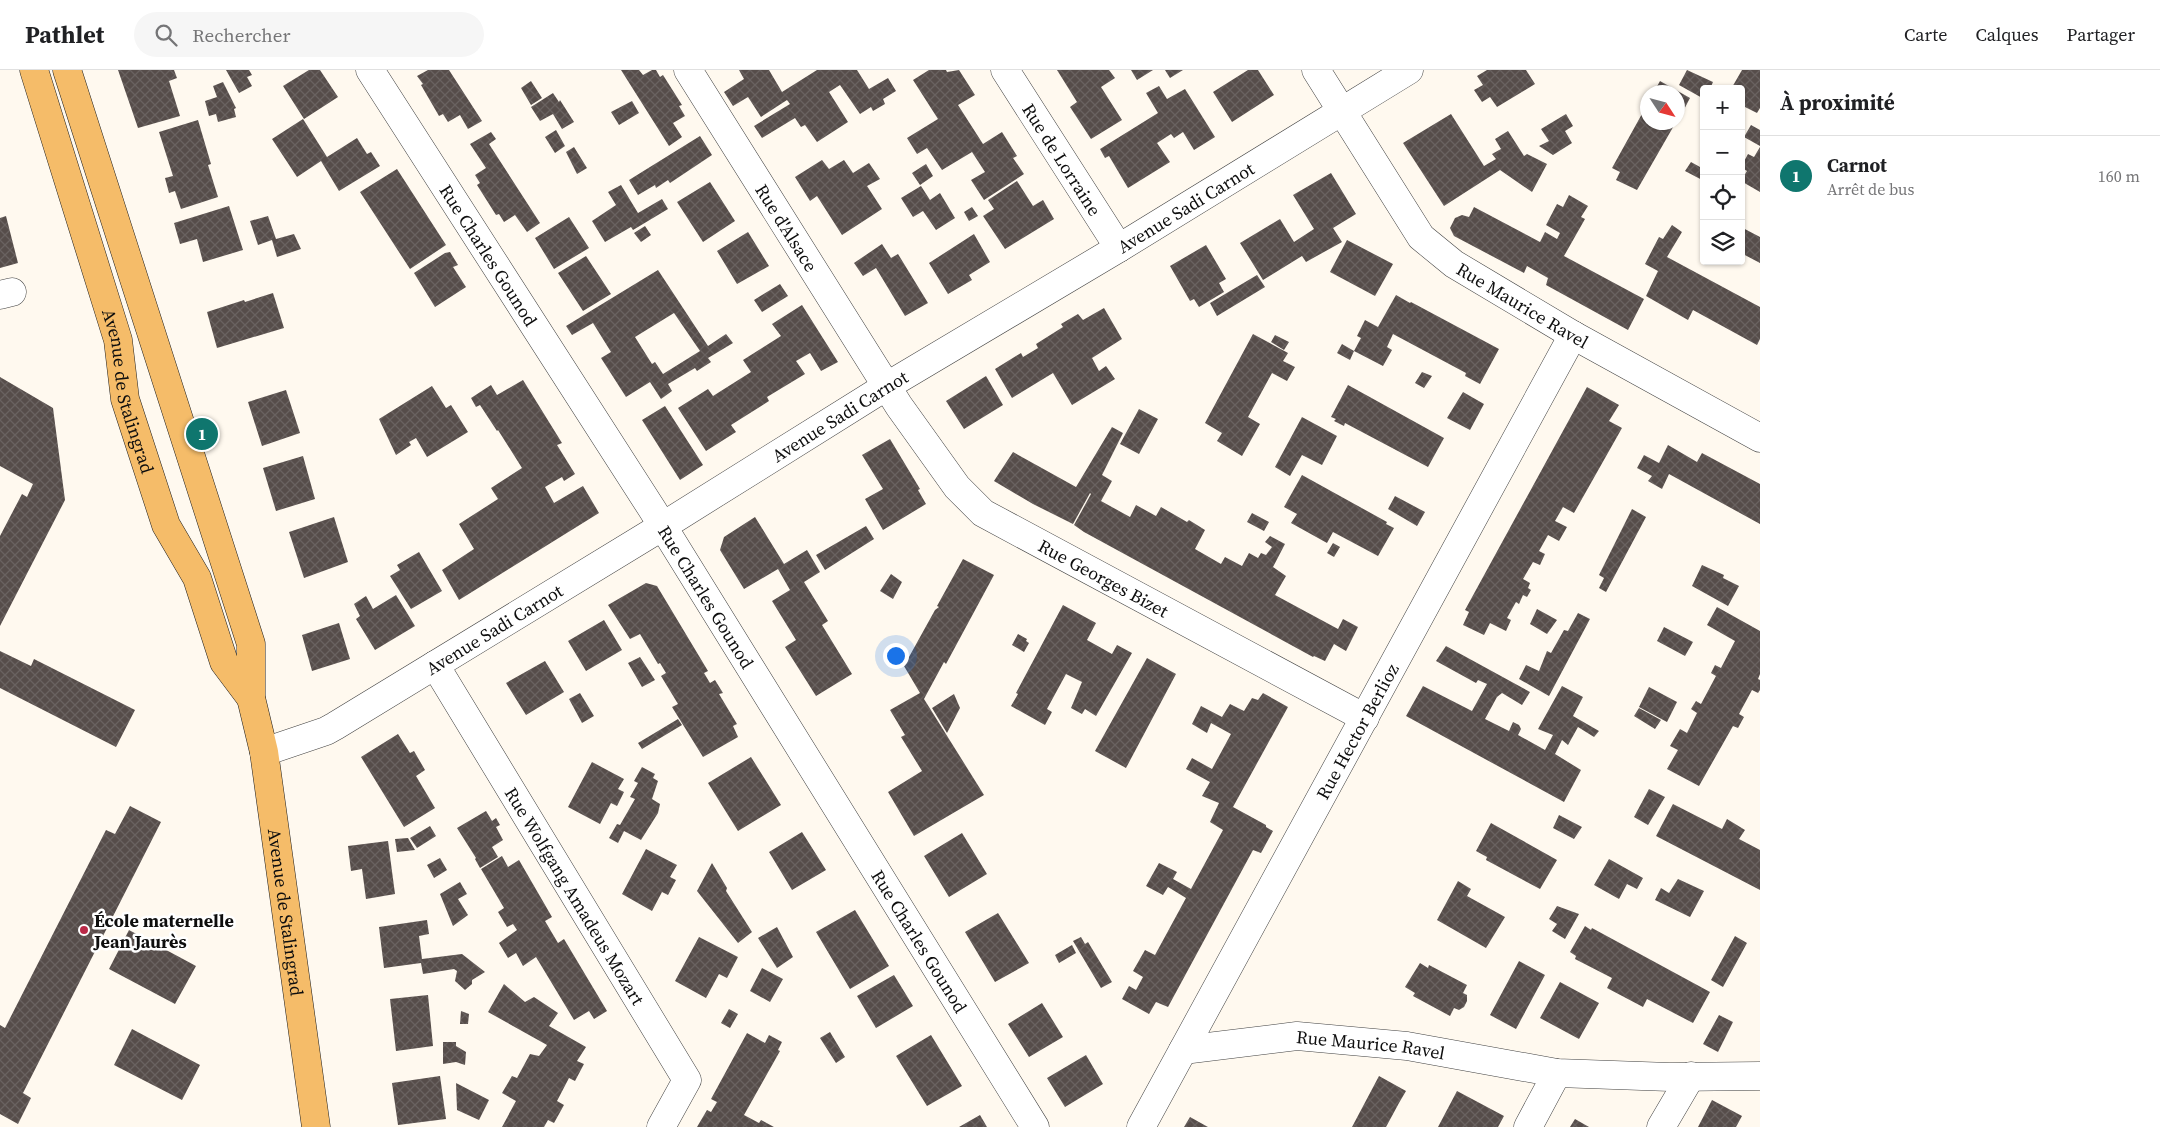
<!DOCTYPE html>
<html lang="fr">
<meta charset="utf-8">
<style>
body{margin:0;font-family:"Source Serif 4",serif;background:#f6f6f6;color:#202124}
.controls{position:absolute;right:15px;top:15px;display:grid;overflow:hidden;border-radius:5px;box-shadow:0 1px 4px #0004}
.controls button{width:45px;height:45px;display:grid;place-items:center;padding:0;border:0;border-bottom:1px solid #e0e0e0;background:#fff;color:#202124;font:25px sans-serif}
.compass{position:absolute;left:1640px;top:15px;width:45px;height:45px;border-radius:50%;background:#fff;box-shadow:0 1px 4px #0004;rotate:126deg}
.you{position:absolute;left:895px;top:585px;width:18px;height:18px;margin:-12px;border:4px solid #fff;border-radius:50%;background:#1a73e8;box-shadow:0 0 0 8px #1a73e833}
.badge{display:grid;place-items:center;width:32px;height:32px;border-radius:50%;background:#0f766e;color:#fff;font-size:16px;font-weight:700}
.pin{position:absolute;translate:-50% -50%;border:2px solid #fff;box-shadow:0 1px 5px #0006}
.list{margin:0;padding:0;list-style:none}
h2{display:flex;justify-content:space-between;align-items:center;height:65px;margin:0;padding:0 20px;font-size:21px}
h2 small{font-size:16px;font-weight:400;color:#757577}
.list li{display:grid;grid-template-columns:32px 1fr auto;gap:15px;align-items:center;box-sizing:border-box;height:80px;padding:0 20px;border-top:1px solid #e0e0e0}
.list b{display:block;font-size:19px;white-space:nowrap}
.list p{margin:0;font-size:16px;white-space:nowrap;color:#757577}
.list em{font-size:16px;font-style:normal;color:#757577}
.icon{flex:none;width:28px;height:28px;fill:none;stroke:currentColor;stroke-width:2;stroke-linecap:round;stroke-linejoin:round}
.map{position:relative;flex:none;width:1760px;height:1057px;overflow:hidden}
header{display:flex;align-items:center;gap:30px;box-sizing:border-box;height:70px;padding:0 25px;background:#fff;border-bottom:1px solid #e0e0e0}
header strong{font-size:24px}
nav{display:flex;gap:28px;margin-inline-start:auto;font-size:18px}
.search{width:350px;height:45px;background:#f6f6f6;display:flex;align-items:center;gap:12px;box-sizing:border-box;padding:0 18px;border-radius:28px;color:#757577;font-size:19px}
main{display:flex}
aside{flex:1;background:#fff}
.map>svg:first-child{display:block}
.building{fill:url(#building-cross-hatch);fill-rule:evenodd}
.lines{fill:none;stroke-linecap:round;stroke-linejoin:round}
.street-casing{stroke:#414141;stroke-width:29}
.primary-casing{stroke:#1f1f1f;stroke-width:29}
.street{stroke:#fff;stroke-width:28}
.primary{stroke:#f5bc69;stroke-width:28}
.poi-dot{fill:#ba2947;stroke:#fff;stroke-width:2}
.labels{text-anchor:middle;dominant-baseline:central;stroke-width:5;stroke-linejoin:round;paint-order:stroke}
.street-label{font-size:18px;fill:#0e0e0e;stroke:#fff}
.poi-label{font-size:18px;font-weight:bold;fill:#0e0e0e;stroke:#fff;text-anchor:start}
</style>
<header>
<strong>Pathlet</strong>
<div class="search"><svg class="icon" aria-label="search" viewBox="0 0 24 24"><circle cx="10" cy="10" r="6"/><path d="M15 15l6 6"/></svg>Rechercher</div>
<nav><a>Carte</a><a>Calques</a><a>Partager</a></nav>
</header>
<main>
<div class="map">
<svg width="1760" height="1057" viewBox="0 0 1760 1057">
<defs>
<pattern id="building-cross-hatch" width="8" height="8" patternUnits="userSpaceOnUse" patternTransform="scale(1.25)"><rect width="8" height="8" fill="#564d4a"/><path d="M0 0l8 8M0 8l8-8" fill="none" stroke="#696260"/></pattern>
</defs>
<rect width="100%" height="100%" fill="#fff9ef"/>
<!-- building -->
<path class="building" d="M118,0H174L177,8L169,11L180,46L138,58Z
M226,0H249L252,5L247,7L252,16L239,23Z
M309,0H320L338,27L304,49L283,16Z
M428,0H449L482,51L468,59L460,45L448,52L443,44L439,46L421,15L423,14L417,6Z
M621,0H639L643,5L652,0H656L660,7L663,5L682,35L679,36L685,46L673,53L682,67L669,76Z
M739,0H769L782,22L817,0H857L869,19L888,8L896,21L883,29L885,34L873,41L871,37L860,44L840,15L829,22L848,52L817,72L805,55L801,57L795,48L762,68L754,56L790,34L787,30L761,47L748,27L733,36L724,22L744,9Z
M929,0H946L947,2L959,0L975,25L958,35L983,74L1002,62L1017,86L1013,88L1024,104L984,130L971,110L985,102L972,82L942,100L927,78L917,84L907,68L938,49L913,10Z
M1057,0H1109L1115,8L1101,17L1122,50L1091,69L1070,37L1077,32Z
M1131,0H1153L1137,10Z
M1165,0H1183L1170,8Z
M1248,0H1258L1274,25L1232,52L1213,22Z
M1487,0H1526L1535,14L1497,37L1490,27L1482,32L1474,20L1483,15L1477,6Z
M1687,0L1713,12L1710,19H1704V29L1679,15Z
M1742,0H1760V38L1757,43L1741,35V19H1731Z
M531,11L542,28L531,35L521,18Z
M1660,11L1690,28L1678,51V22H1654Z
M223,12L236,38L234,39L236,47L218,52L216,44L209,46L205,31L217,27L213,16Z
M1159,16L1167,29L1185,19L1215,67L1194,80L1183,62L1174,68L1171,64L1157,73L1170,92L1128,118L1109,86L1105,88L1100,79L1158,43L1146,23Z
M553,23L559,32L560,30L574,52L562,59L553,44L540,51L531,37Z
M632,31L639,43L619,55L611,42Z
M1648,33V52H1676L1637,120L1616,110L1620,102L1612,98Z
M1451,44L1484,96L1496,89L1492,84L1501,79L1495,69L1508,61L1524,86L1527,84L1547,94L1532,122L1500,100L1444,136L1403,73Z
M1566,44L1573,56L1565,61L1572,73L1553,85L1539,76L1549,71L1541,59Z
M303,49L327,87L357,68L367,84L371,82L380,96L339,121L321,91L297,107L272,69Z
M198,50L211,94L208,95L218,127L181,139L175,121L169,123L165,108L173,106L159,62Z
M1751,55L1760,60V76L1744,67Z
M556,60L565,76L555,83L545,67Z
M491,62L496,69L489,74L540,153L527,162L515,145L504,152L499,144L496,145L477,115L480,113L475,105L486,98L470,74Z
M700,66L712,85L670,113L668,110L656,118L655,115L638,125L629,110Z
M574,77L587,98L577,104L566,82Z
M1760,77V122L1741,111L1747,101L1741,97L1748,84L1754,87Z
M822,90L829,99L844,90L853,103L869,93L880,109L867,116L882,139L842,165L817,126L810,131L795,107Z
M1704,90V111L1685,101L1691,92L1700,97Z
M926,94L933,106L920,115L912,103Z
M397,99L446,175L410,199L360,122Z
M1331,103L1356,144L1333,158L1342,172L1306,192L1302,186L1263,210L1240,173L1280,149L1294,172L1314,159L1293,125Z
M1017,111L1033,136L1043,130L1054,149L1005,179L983,146L994,139L988,130Z
M710,112L735,151L703,172L677,132Z
M621,115L638,143L662,129L668,139L633,160L631,157L605,172L592,151L616,135L608,122Z
M921,116L930,130L940,123L955,148L936,160L923,141L913,147L901,128Z
M1569,125L1588,136L1581,147L1585,149L1564,186L1644,229L1628,260L1546,215L1548,208L1527,196L1524,203L1454,166L1450,158L1455,148L1462,145L1469,147L1474,137L1540,172L1545,162L1557,169L1560,163L1546,155L1557,134L1563,137Z
M229,136L243,180L203,192L197,169L180,174L174,153Z
M972,137L978,146L969,151L964,142Z
M6,146L18,193L0,198V148Z
M268,146L276,169L294,164L301,179L277,187L272,170L258,175L250,151Z
M569,147L589,178L554,199L535,168Z
M1672,155L1682,162L1667,187L1760,237V269L1757,275L1693,240L1688,250L1646,226L1658,201L1645,194L1659,167L1663,169Z
M645,156L651,165L641,172L634,163Z
M1741,157L1760,167V193L1741,183Z
M748,162L769,196L737,214L717,181Z
M974,164L990,192L969,205L972,210L948,224L929,193Z
M1347,170L1393,194L1375,226L1330,202Z
M882,174L891,188L898,184L928,233L905,246L876,198L863,206L854,193Z
M1206,175L1226,209L1219,213L1224,222L1199,237L1194,229L1190,231L1170,196Z
M450,182L458,195L453,197L466,217L435,237L414,203L445,183Z
M586,186L611,224L583,241L558,203Z
M658,200L708,276L726,264L733,273L708,288L711,292L697,301L695,298L668,314L672,321L661,329L650,312L626,327L601,288L611,282L593,253L572,265L566,256ZM674,243L700,281L663,304L655,292L652,294L635,267Z
M1257,205L1265,217L1217,246L1210,233Z
M780,214L788,226L762,242L754,230Z
M273,223L284,258L217,278L207,242L244,230L245,232Z
M1396,225L1410,233L1411,232L1499,279L1480,314L1465,306L1466,303L1393,264L1387,277L1392,280L1383,296L1354,281L1361,268L1357,266L1365,250L1378,257Z
M802,235L838,292L821,301L810,283L796,291L805,304L767,327L769,331L731,355L736,362L706,381L678,338L708,319L713,326L751,302L743,290L781,266L772,254Z
M1104,238L1122,269L1092,288L1099,301L1106,296L1115,309L1072,335L1053,303L1012,328L995,299L1021,283L1023,287L1038,278L1036,274L1063,257L1061,254L1078,244L1083,250Z
M1253,264L1288,283L1283,291L1295,297L1287,311L1272,303L1248,347L1260,354L1242,386L1217,371L1222,363L1205,353Z
M1275,265L1289,272L1284,280L1271,272Z
M1342,274L1354,281L1350,290L1337,283Z
M1422,302L1432,306L1424,318L1415,313Z
M986,306L1003,335L964,359L946,331Z
M0,307L53,338L65,430L0,556V466L22,424L27,427L33,414L0,396Z
M523,310L562,373L557,375L575,404L564,411L562,407L545,417L554,433L583,416L599,443L459,530L442,500L474,479L459,454L498,429L491,418L522,398L498,360L497,361L480,335L476,337L471,328L491,315L497,325Z
M1348,315L1444,368L1428,397L1345,353L1344,356L1334,351L1336,349L1331,347Z
M432,316L446,338L451,335L468,362L427,387L416,368L409,372L411,375L396,385L379,349Z
M1587,317L1619,335L1609,351L1622,358L1574,443L1563,437L1555,451L1567,457L1559,471L1548,465L1539,481L1545,484L1540,495L1533,492L1523,509L1530,513L1528,518L1531,520L1527,527L1523,525L1519,534L1516,532L1507,548L1511,550L1506,561L1490,553L1484,565L1463,555L1469,542L1465,540Z
M286,320L300,363L262,376L248,332Z
M1463,322L1484,334L1470,360L1447,348Z
M665,336L703,395L680,410L642,350Z
M1139,339L1158,349L1139,384L1120,374Z
M1302,347L1337,366L1322,395L1302,385L1290,406L1275,397Z
M1112,357L1123,363L1102,405L1112,411L1101,431L1130,447L1136,435L1156,446L1161,437L1187,452L1189,450L1205,460L1195,479L1221,494L1225,487L1242,496L1249,483L1258,488L1261,483L1266,485L1272,477L1265,472L1270,466L1285,474L1273,497L1286,506L1275,525L1338,559L1343,549L1358,557L1346,581L1334,574L1325,591L1314,586L1313,587L1084,462L1074,455L1091,424L1090,423L1073,454L1033,434L994,411L1013,382L1076,417Z
M890,369L920,419L918,420L926,434L883,460L865,429L883,419L862,385Z
M1668,375L1697,392L1702,383L1760,414V454L1669,404L1662,419L1648,411L1652,406L1637,398L1644,385L1659,393Z
M303,386L315,429L276,441L263,398Z
M1302,405L1387,452L1386,454L1394,458L1378,486L1333,462L1327,473L1291,453L1297,444L1284,437Z
M1395,426L1425,442L1417,456L1388,439Z
M1632,439L1646,447L1606,522L1599,518L1604,508L1599,505Z
M1252,443L1269,452L1264,461L1247,452Z
M334,447L348,492L304,508L289,462Z
M755,447L784,494L807,480L820,502L804,512L828,551L822,555L852,604L816,626L785,577L796,570L772,531L790,520L778,499L744,519L720,480L724,467Z
M866,456L874,469L825,500L816,485Z
M1333,473L1340,477L1334,487L1327,483Z
M419,482L442,521L411,539L390,506L400,500L397,495Z
M963,489L994,505L946,594L944,592L924,629L984,725L914,766L888,722L922,701L901,667L905,665L890,640L920,623L904,596L935,540L939,537L937,536Z
M1702,495L1724,505L1723,508L1739,516L1728,536L1692,516Z
M891,504L902,512L893,529L880,521Z
M646,513L657,516L708,601L704,603L710,613L715,610L723,623L719,624L737,654L733,656L738,667L703,687L672,637L678,634L661,606L666,603L660,593L658,594L640,564L630,569L608,535Z
M396,525L415,556L375,580L356,549L360,546L354,534L366,526L373,539Z
M1063,535L1096,553L1087,570L1112,584L1117,575L1132,583L1096,646L1085,639L1082,644L1071,638L1082,612L1066,604L1047,639L1052,642L1045,655L1011,636L1018,624L1016,623Z
M1717,537L1760,561V604L1758,609L1760,610V620L1758,623L1752,620L1739,644L1744,647L1738,658L1733,656L1699,716L1667,699L1678,680L1670,676L1680,659L1687,663L1697,643L1691,639L1696,631L1701,634L1716,606L1711,603L1715,595L1721,598L1735,571L1707,555Z
M1537,539L1557,550L1547,564L1530,554Z
M1578,543L1590,549L1549,626L1519,609L1526,595L1539,601L1547,581L1551,583L1564,560L1568,561Z
M604,550L622,580L586,601L568,571Z
M339,553L350,589L312,601L302,565Z
M1664,557L1693,572L1685,586L1657,571Z
M1018,564L1027,569L1026,571L1029,573L1024,582L1012,575Z
M1446,576L1530,622L1522,635L1502,623L1497,627L1485,649L1509,661L1513,652L1519,655L1521,659L1518,665L1545,680L1553,665L1538,659L1562,616L1583,627L1573,646L1599,661L1594,667L1578,657L1568,675L1562,670L1555,684L1581,700L1564,732L1406,646L1423,616L1472,641L1487,614L1478,610L1476,613L1436,591Z
M0,581L31,596L34,589L135,640L116,677L0,618Z
M640,587L655,610L642,617L628,593Z
M1147,588L1176,604L1126,698L1095,681Z
M545,591L564,622L526,645L506,613Z
M1649,617L1677,632L1667,652L1639,637Z
M580,623L594,646L582,653L569,629Z
M1263,623L1288,637L1233,737L1266,755V757L1273,761L1261,783L1253,780L1168,937L1156,932L1149,944L1122,929L1129,916L1136,920L1143,907L1133,901L1145,880L1155,885L1186,828L1168,817L1163,825L1146,816L1159,793L1177,802L1173,809L1191,819L1223,760L1210,752L1219,733L1202,726L1210,712L1186,699L1192,688L1212,699L1231,664L1211,653L1207,663L1192,654L1201,636L1222,647L1230,634L1244,641L1252,628L1258,630Z
M954,624L960,638L947,663L932,638Z
M1639,638L1661,650L1655,659L1634,646Z
M678,649L682,655L642,679L638,673Z
M398,664L410,683L414,681L425,700L416,706L435,738L404,757L361,687Z
M751,687L781,735L738,761L708,713Z
M592,692L624,709L618,719L624,722L617,736L611,733L600,754L568,737Z
M642,697L655,704L653,708L658,711L652,729L660,734L658,743L641,770L624,761L618,773L609,768L617,754L620,755L635,729L630,727L638,713L634,711Z
M1649,719L1665,727L1648,755L1634,747Z
M1673,734L1722,759L1727,749L1745,760L1739,769L1760,780V820L1656,766Z
M130,736L161,752L23,1023L31,1028L18,1054L0,1044V955L5,958L106,760L115,764Z
M486,741L492,751L496,748L500,755L496,757L503,770L492,777L498,787L480,798L475,789L476,788L457,758Z
M1559,745L1582,757L1574,769L1553,758Z
M1491,753L1557,790L1540,819L1486,790L1487,787L1476,781Z
M430,756L436,766L417,778L410,768Z
M802,762L826,800L792,820L769,782Z
M962,763L987,804L949,827L924,786Z
M408,768L415,780L397,782L395,769Z
M388,771L395,824L366,829L362,799L351,801L348,776Z
M646,779L677,795L670,807L676,810L668,825L662,822L652,841L622,824Z
M502,786L508,797L519,790L552,847L545,851L558,873L564,869L607,941L594,949L589,941L574,950L536,887L523,896L516,883L508,888L499,873L517,860L513,854L507,857L498,842L504,838L481,799Z
M440,788L447,800L434,808L427,795Z
M1609,789L1643,808L1637,819L1627,814L1619,829L1594,815Z
M712,793L727,818L726,821L752,862L738,873L697,821Z
M1678,809L1704,821L1690,847L1655,830L1661,818L1669,823Z
M1458,811L1471,819L1467,826L1505,847L1486,878L1437,850Z
M460,812L467,824L458,829L468,845L453,856L440,824Z
M1557,836L1579,844L1565,869L1552,861L1557,854L1549,849Z
M855,840L889,896L850,919L816,862Z
M998,843L1029,893L995,912L965,862Z
M427,850L429,864L419,866L422,889L462,884L485,902L472,910V914L465,920L455,911L457,901L454,899L423,904L421,893L384,898L379,857Z
M1585,856L1591,860L1592,858L1710,922L1693,953L1647,929L1643,937L1607,918L1612,908L1575,889L1576,886L1570,882Z
M777,857L793,887L777,898L758,868Z
M129,860L196,896L175,934L109,899Z
M1735,866L1747,873L1723,917L1711,910Z
M699,867L738,887L727,908L719,904L706,928L675,911Z
M1081,867L1085,874L1088,872L1112,912L1101,918L1073,871Z
M1072,875L1076,883L1059,893L1055,885Z
M1519,891L1545,905L1516,959L1490,945Z
M1420,893L1428,898L1429,895L1467,915L1463,923L1467,925V931L1464,937L1459,940L1454,938L1450,946L1413,926L1415,923L1405,917Z
M762,898L783,909L770,932L750,921Z
M894,905L913,936L876,958L857,926Z
M1560,912L1599,933L1579,969L1540,948Z
M504,914L525,932L534,927L558,943L549,956L586,977L577,991L584,994L575,1011L569,1008L557,1031L564,1035L554,1053L548,1050L544,1057H502L516,1031L502,1023L512,1006L517,1008L530,984L539,986L547,975L488,942Z
M428,925L433,976L396,981L390,929Z
M1042,933L1063,967L1029,987L1008,954Z
M729,939L738,944L730,958L721,953Z
M461,941L469,944L468,954H460Z
M1719,945L1733,952L1718,982L1703,974Z
M132,959L200,995L182,1030L114,995Z
M830,962L845,987L836,993L820,968Z
M747,963L765,973L769,965L782,972L778,980L780,981L744,1045L759,1053L761,1050L774,1057H697L707,1040L711,1042L717,1032L711,1029Z
M931,965L962,1016L927,1036L896,986Z
M443,972H456V976L466,982L465,995L456,992L443,994Z
M1086,985L1103,1014L1065,1037L1047,1008Z
M440,1006L446,1049L398,1055L392,1013Z
M1379,1006L1406,1021L1399,1033L1386,1057H1352Z
M456,1013L489,1030L479,1050L457,1040Z
M1457,1021L1504,1046L1498,1057H1438Z
M1712,1030L1742,1046L1736,1057H1698Z
M980,1045L987,1057H959Z
M1190,1047L1208,1057H1184Z
M1575,1049L1589,1057H1570Z"/>
<g class="lines">
<defs>
<g id="street">
<path id="s1" d="M370,0L652,439L1035,1057"/>
<path id="s2" d="M688,0L899,336L957,417L983,443L1365,648"/>
<path id="s3" d="M1005,0L1119,178"/>
<path id="s4" d="M1316,0L1421,167L1454,194L1573,265L1760,368"/>
<path d="M0,225L12,222"/>
<path id="s5" d="M435,595L687,1010L661,1057"/>
<path id="s6" d="M264,682L326,661L335,656L663,456L887,316L1119,178L1409,0"/>
<path id="s7" d="M1183,980L1297,966L1407,976L1557,1003L1670,1007L1760,1006"/>
<path id="s8" d="M1141,1057L1573,265"/>
<path d="M1528,1057L1557,1003"/>
<path d="M1661,1057L1691,1006"/>
</g>
<g id="primary">
<path id="s9" d="M34,0L118,270L125,329L166,455L197,508L224,592L251,628"/>
<path id="s10" d="M67,0L251,574V628L264,682L316,1057"/>
</g>
</defs>
<!-- street casing -->
<use href="#street" class="street-casing"/>
<!-- primary casing -->
<use href="#primary" class="primary-casing"/>
<!-- street -->
<use href="#street" class="street"/>
<!-- primary -->
<use href="#primary" class="primary"/>
</g>
<!-- markers -->
<circle class="poi-dot" cx="84" cy="860" r="5"/>
<g class="labels">
<!-- street labels -->
<g class="street-label">
<text stroke="none"><textPath href="#s3" startOffset="106">Rue de Lorraine</textPath></text>
<text stroke="none"><textPath href="#s6" startOffset="1072">Avenue Sadi Carnot</textPath></text>
<text stroke="none"><textPath href="#s2" startOffset="186">Rue d'Alsace</textPath></text>
<text stroke="none"><textPath href="#s1" startOffset="220">Rue Charles Gounod</textPath></text>
<text stroke="none"><textPath href="#s4" startOffset="320">Rue Maurice Ravel</textPath></text>
<text stroke="none"><textPath href="#s9" startOffset="335">Avenue de Stalingrad</textPath></text>
<text stroke="none"><textPath href="#s6" startOffset="668">Avenue Sadi Carnot</textPath></text>
<text stroke="none"><textPath href="#s2" startOffset="670">Rue Georges Bizet</textPath></text>
<text stroke="none"><textPath href="#s1" startOffset="625">Rue Charles Gounod</textPath></text>
<text stroke="none"><textPath href="#s6" startOffset="262">Avenue Sadi Carnot</textPath></text>
<text stroke="none"><textPath href="#s8" startOffset="451">Rue Hector Berlioz</textPath></text>
<text stroke="none"><textPath href="#s5" startOffset="270">Rue Wolfgang Amadeus Mozart</textPath></text>
<text stroke="none"><textPath href="#s10" startOffset="874">Avenue de Stalingrad</textPath></text>
<text stroke="none"><textPath href="#s1" startOffset="1030">Rue Charles Gounod</textPath></text>
<text stroke="none"><textPath href="#s7" startOffset="189">Rue Maurice Ravel</textPath></text>
</g>
<!-- poi labels -->
<g class="poi-label">
<text x="94" y="850">École maternelle<tspan x="94" dy="21">Jean Jaurès</tspan></text>
</g>
</g>
</svg>
<div class="controls">
<button>+</button>
<button>−</button>
<button><svg class="icon" aria-label="locate" viewBox="0 0 24 24"><circle cx="12" cy="12" r="6"/><path d="M12 2v4M12 18v4M2 12h4M18 12h4"/></svg></button>
<button><svg class="icon" aria-label="layers" viewBox="0 0 24 24"><path d="M12 4l9 5-9 5-9-5zM3 14l9 5 9-5"/></svg></button>
</div>
<svg class="compass" viewBox="-18 -18 36 36"><path d="M0-13l5 13h-10z" fill="#e53935"/><path d="M0 13l5-13h-10z" fill="#757577"/></svg>
<div class="you"></div>
<div class="pin badge" style="left:202px;top:364px">1</div>
</div>
<aside>
<h2>À proximité<small></small></h2>
<ul class="list">
<li><span class="badge">1</span><div><b>Carnot</b><p>Arrêt de bus</p></div><em>160 m</em></li>
</ul>
</aside>
</main>
